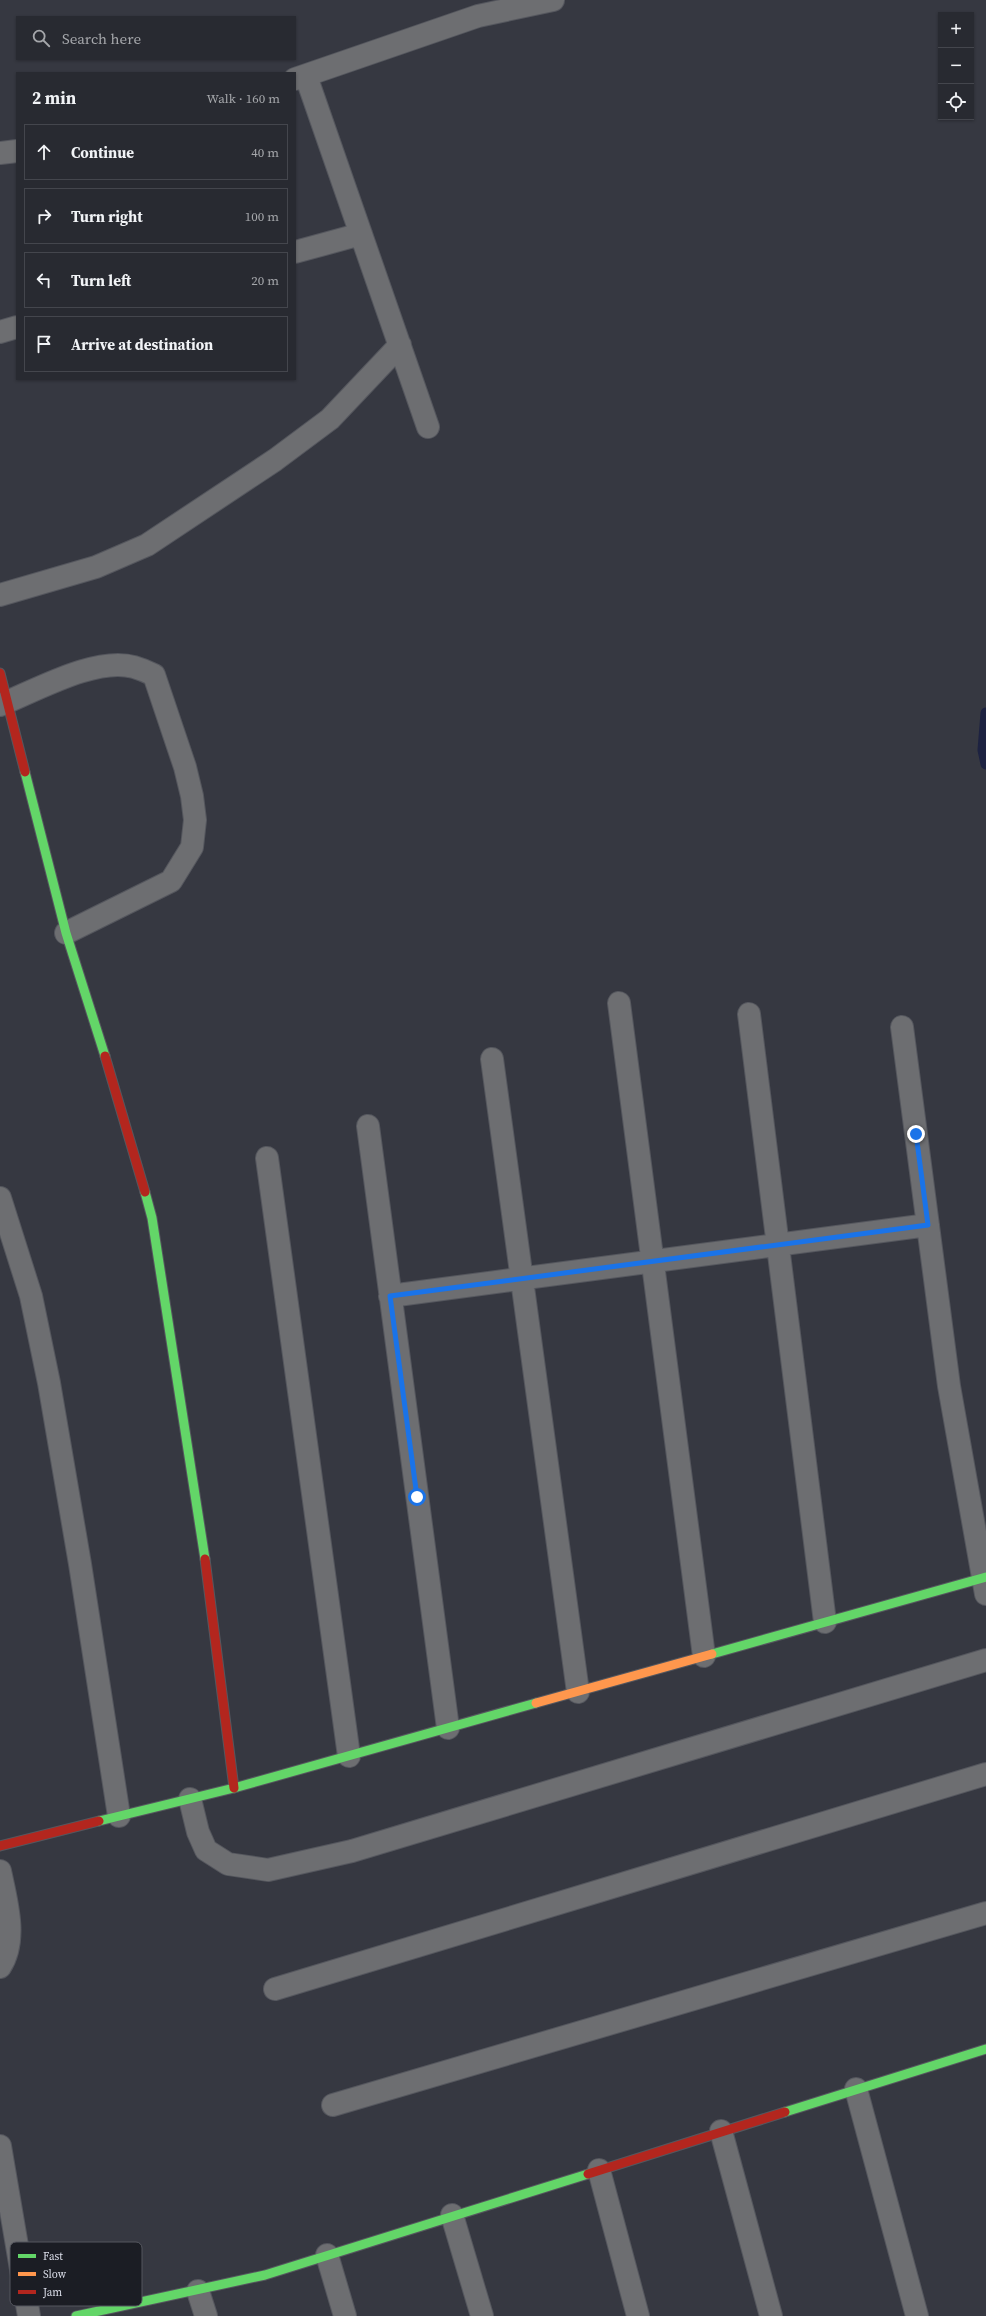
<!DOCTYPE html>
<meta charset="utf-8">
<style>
body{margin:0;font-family:"Source Serif 4",serif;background:#303239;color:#f1f3f6}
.controls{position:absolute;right:12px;top:12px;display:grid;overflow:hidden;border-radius:0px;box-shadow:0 1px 3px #0004}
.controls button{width:36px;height:36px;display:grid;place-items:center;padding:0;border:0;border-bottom:1px solid #44464d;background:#282a31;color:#f1f3f6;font:20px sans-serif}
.stop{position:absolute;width:12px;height:12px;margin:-9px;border:3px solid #1a73e8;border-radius:50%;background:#fff}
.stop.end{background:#1a73e8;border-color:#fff;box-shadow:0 1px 4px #0008}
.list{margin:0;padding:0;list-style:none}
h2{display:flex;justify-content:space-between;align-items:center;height:52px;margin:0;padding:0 16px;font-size:17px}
h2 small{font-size:13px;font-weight:400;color:#a5a7ab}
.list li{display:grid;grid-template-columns:26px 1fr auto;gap:12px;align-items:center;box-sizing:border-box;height:56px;margin:0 8px 8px;padding:0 8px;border:1px solid #44464d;border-radius:0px}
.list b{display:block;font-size:15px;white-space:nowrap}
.list em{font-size:13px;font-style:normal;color:#a5a7ab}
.icon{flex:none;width:22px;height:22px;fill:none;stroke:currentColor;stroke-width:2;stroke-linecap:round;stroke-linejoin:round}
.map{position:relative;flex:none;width:986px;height:2316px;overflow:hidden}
.search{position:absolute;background:#282a31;box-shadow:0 1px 3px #0004;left:16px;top:16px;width:280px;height:44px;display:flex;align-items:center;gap:10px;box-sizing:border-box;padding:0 14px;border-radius:0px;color:#a5a7ab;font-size:15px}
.panel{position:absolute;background:#282a31;box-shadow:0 1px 3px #0004;left:16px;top:72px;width:280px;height:308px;border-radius:0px}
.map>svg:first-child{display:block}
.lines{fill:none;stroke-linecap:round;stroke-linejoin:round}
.stream{stroke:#1d2241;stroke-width:11}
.street-casing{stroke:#55575e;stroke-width:24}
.fast-casing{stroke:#55575e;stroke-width:11}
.slow-casing{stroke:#55575e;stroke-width:11}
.jam-casing{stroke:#55575e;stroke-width:11}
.street{stroke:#6d6e71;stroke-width:22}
.fast{stroke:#63d668;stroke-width:9}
.slow{stroke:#ff974d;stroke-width:9}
.jam{stroke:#b3261e;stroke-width:9}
.route{stroke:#1a73e8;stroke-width:5}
.key{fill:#1b1d24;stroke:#55575f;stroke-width:1}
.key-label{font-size:11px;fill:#dbdee9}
</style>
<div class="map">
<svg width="986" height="2316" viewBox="0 0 986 2316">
<rect width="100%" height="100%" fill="#363841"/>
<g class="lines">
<!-- stream -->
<path class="stream" d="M986,713L983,750L986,764"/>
<defs>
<path id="street" d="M306,76L428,427
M295,79L478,16L553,0
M0,153L17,151
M295,252L361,234
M0,332L17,327
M0,595L96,567L147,545L275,460L330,419L400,345
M0,705C35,691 96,656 134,667C141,669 148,672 154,675L185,767L192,796L195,820L192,847L171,881L66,933
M619,1003L704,1656
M749,1014L825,1622
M902,1027L949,1386L986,1594
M492,1059L578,1692
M368,1126L448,1728
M267,1158L349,1756
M0,1198L31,1296L49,1383L80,1564L119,1816
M390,1296L928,1225
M190,1799L198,1832L206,1850L228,1864L268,1870L352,1851L986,1660
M0,1871C6,1900 18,1940 0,1967
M275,1989L986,1774
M856,2089L917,2316
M333,2105L986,1913
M721,2131L771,2316
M0,2146L29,2316
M599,2170L638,2316
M452,2215L482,2316
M327,2255L345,2316
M198,2291L206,2316"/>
<path id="fast" d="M25,772L66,933L105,1056
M145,1192L152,1218L205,1559
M712,1654L986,1577
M99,1821L234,1788L536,1703
M785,2112L986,2049
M76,2316L265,2275L588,2174"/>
<path id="slow" d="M536,1703L712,1654"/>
<path id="jam" d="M0,673L25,772
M105,1056L145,1192
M205,1559L234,1788
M0,1846L99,1821
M588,2174L785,2112"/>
</defs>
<!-- street casing -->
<use href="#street" class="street-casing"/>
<!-- fast casing -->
<use href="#fast" class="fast-casing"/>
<!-- slow casing -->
<use href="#slow" class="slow-casing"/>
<!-- jam casing -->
<use href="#jam" class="jam-casing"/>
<!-- street -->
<use href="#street" class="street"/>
<!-- fast -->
<use href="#fast" class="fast"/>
<!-- slow -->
<use href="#slow" class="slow"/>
<!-- jam -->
<use href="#jam" class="jam"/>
</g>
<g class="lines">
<!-- route -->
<path class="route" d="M417,1497L390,1296L928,1225L916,1134"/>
</g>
<!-- legend -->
<rect x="10" y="2242" width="132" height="64" rx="6" class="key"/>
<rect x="18" y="2254" width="18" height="4" fill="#63d668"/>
<rect x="18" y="2272" width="18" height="4" fill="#ff974d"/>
<rect x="18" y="2290" width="18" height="4" fill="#b3261e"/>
<g class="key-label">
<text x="43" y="2260">Fast</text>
<text x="43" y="2278">Slow</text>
<text x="43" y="2296">Jam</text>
</g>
</svg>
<div class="controls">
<button>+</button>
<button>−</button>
<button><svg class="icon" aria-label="locate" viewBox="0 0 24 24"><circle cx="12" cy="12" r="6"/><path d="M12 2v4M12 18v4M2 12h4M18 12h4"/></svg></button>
</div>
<div class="stop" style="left:417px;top:1497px"></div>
<div class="stop end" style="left:916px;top:1134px"></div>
<div class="search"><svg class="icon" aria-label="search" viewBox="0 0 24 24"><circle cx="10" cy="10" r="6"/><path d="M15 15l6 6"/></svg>Search here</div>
<section class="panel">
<h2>2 min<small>Walk · 160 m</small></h2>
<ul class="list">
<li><svg class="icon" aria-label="ahead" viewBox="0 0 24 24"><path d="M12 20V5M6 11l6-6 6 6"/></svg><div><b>Continue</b></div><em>40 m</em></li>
<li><svg class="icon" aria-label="right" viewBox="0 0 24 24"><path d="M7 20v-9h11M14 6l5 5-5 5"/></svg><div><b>Turn right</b></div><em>100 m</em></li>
<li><svg class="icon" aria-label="left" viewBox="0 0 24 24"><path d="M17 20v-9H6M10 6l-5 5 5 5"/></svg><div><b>Turn left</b></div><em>20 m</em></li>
<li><svg class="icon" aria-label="arrive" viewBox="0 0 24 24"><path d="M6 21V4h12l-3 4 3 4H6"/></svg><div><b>Arrive at destination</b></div></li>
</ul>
</section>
</div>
